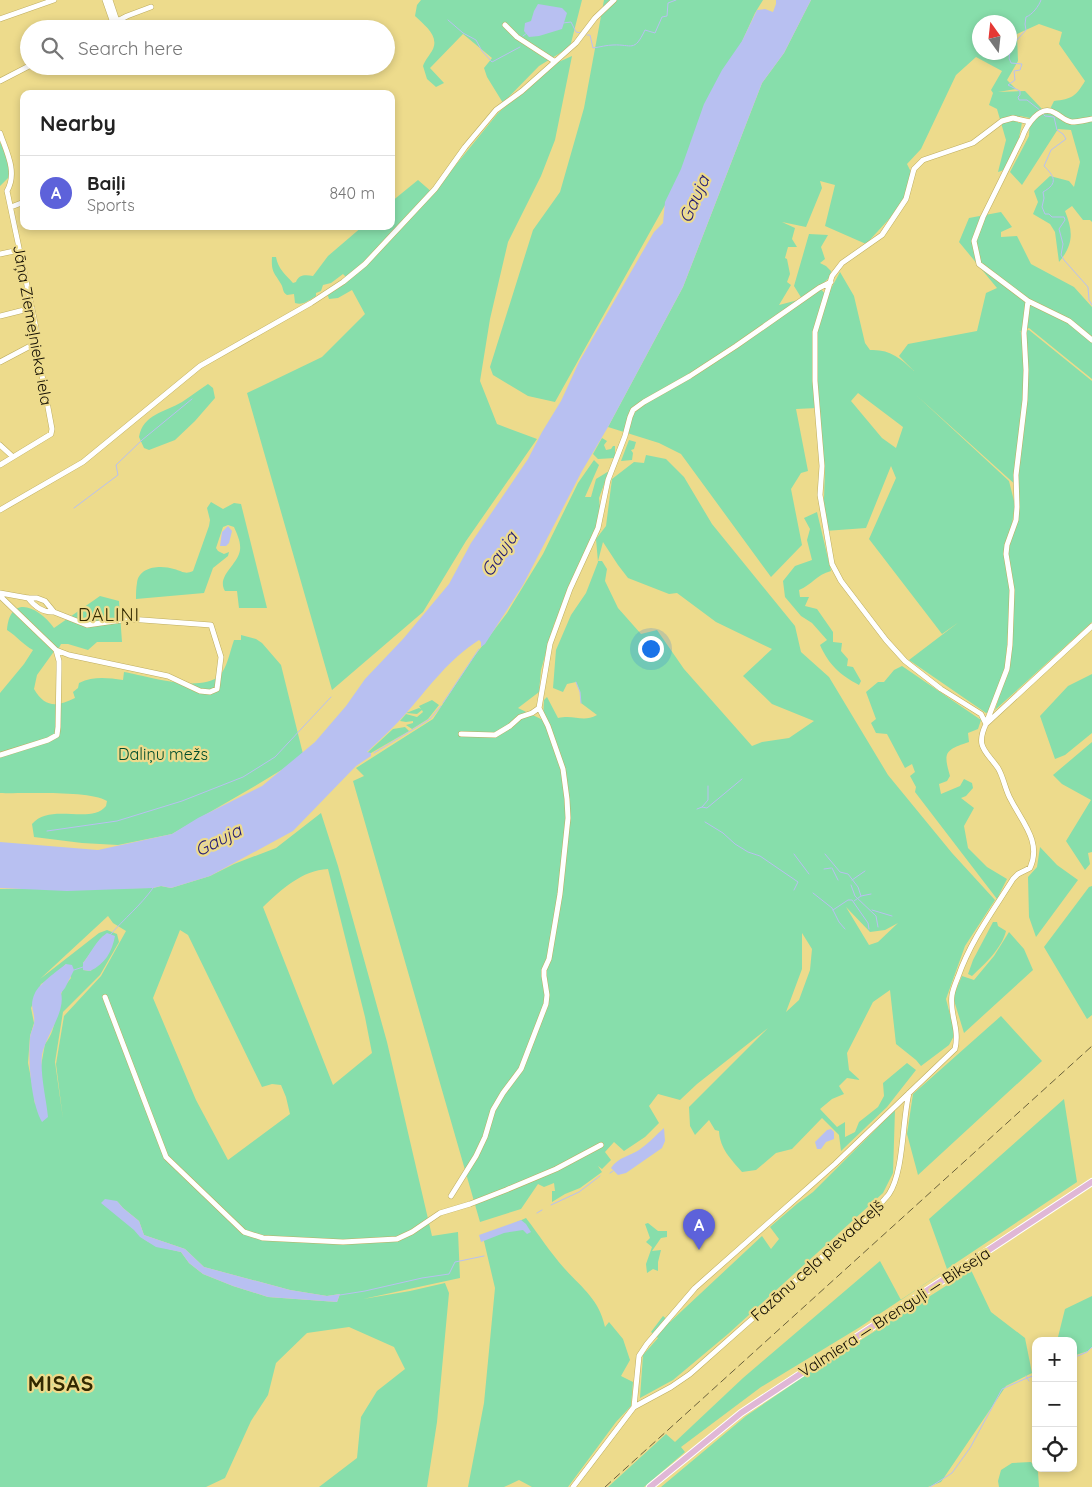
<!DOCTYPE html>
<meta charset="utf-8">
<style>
body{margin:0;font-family:Quicksand,sans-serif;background:#f6f6f6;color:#222}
.controls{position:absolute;right:15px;bottom:15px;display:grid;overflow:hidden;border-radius:10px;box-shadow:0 2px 8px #0003}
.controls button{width:45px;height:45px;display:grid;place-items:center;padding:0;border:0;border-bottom:1px solid #e0e0e0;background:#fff;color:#222;font:25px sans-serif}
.compass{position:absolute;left:972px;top:15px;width:45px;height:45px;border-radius:50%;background:#fff;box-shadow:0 2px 8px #0003;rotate:345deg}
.you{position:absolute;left:650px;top:648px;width:18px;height:18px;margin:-12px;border:4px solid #fff;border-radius:50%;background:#1a73e8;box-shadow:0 0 0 8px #1a73e833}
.badge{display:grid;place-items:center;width:32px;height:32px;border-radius:50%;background:#5d62da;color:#fff;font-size:16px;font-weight:700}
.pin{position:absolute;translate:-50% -41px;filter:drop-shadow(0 1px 2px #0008)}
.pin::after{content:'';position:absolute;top:26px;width:18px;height:15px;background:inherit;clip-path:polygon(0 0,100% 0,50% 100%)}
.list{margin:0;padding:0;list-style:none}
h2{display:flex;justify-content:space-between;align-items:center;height:65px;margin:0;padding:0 20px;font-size:21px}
h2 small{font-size:16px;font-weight:400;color:#767676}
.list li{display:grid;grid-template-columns:32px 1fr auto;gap:15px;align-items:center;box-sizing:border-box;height:75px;padding:0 20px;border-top:1px solid #e0e0e0}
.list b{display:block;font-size:19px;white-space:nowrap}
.list p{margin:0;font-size:16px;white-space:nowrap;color:#767676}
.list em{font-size:16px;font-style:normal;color:#767676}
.icon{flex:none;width:28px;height:28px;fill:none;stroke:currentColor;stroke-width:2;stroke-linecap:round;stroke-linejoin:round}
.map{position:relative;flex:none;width:1092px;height:1487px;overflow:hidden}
.search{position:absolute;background:#fff;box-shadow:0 2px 8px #0003;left:20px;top:20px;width:375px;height:55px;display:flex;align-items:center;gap:12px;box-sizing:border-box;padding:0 18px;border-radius:28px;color:#767676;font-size:19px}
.panel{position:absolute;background:#fff;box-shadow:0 2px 8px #0003;left:20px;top:90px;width:375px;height:140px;border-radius:10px}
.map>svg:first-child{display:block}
.green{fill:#87deab;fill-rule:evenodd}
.water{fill:#b8c0f1}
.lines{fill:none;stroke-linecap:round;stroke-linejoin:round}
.stream{stroke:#b8c0f1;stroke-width:1}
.minor-casing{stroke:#bead5f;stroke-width:6}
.major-casing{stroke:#fff;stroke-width:8}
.minor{stroke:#fff;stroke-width:5}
.major{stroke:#e0b7d6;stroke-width:6}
.rail{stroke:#6b613a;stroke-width:1;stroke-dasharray:8 4;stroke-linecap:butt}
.labels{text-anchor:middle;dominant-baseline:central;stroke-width:4.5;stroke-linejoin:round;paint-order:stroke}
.street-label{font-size:16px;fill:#100b00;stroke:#eddb8c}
.park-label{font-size:16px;fill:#004c2b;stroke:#eddb8c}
.water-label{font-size:18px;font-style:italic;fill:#211974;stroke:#eddb8c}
.neighbourhood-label{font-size:18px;letter-spacing:1px;fill:#322900;stroke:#eddb8c}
.district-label{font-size:21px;font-weight:bold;letter-spacing:1px;fill:#322900;stroke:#eddb8c}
</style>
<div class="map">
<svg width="1092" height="1487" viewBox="0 0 1092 1487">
<rect width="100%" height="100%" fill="#eddb8c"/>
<!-- green -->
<path class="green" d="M421,0H582L570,47L539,66L503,103L487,77L484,68L492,58L463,34L430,68L444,83L436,87L427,79L423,66C425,60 430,55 433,49C439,35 424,25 415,16L417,5Z
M604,0H763L755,13L679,180L555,402L528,396L493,375L490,367L533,230L560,192L584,108Z
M811,0H1092V222L1090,220H1083L1072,206L1065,211C1073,231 1074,244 1059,262L1055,232L1050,224L1033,214L1038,202L1034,191L1050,176L1069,181L1074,187L1080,162L1071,130L1058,129L1022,185L1010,172L1029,136L1030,118L1020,116L1018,123L1022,122C1020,135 1013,171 998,172L1006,140L997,109L989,105L993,93L991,90L1002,71L976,57L956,75L921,149L907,164L911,172L905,197L890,218L866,244L825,226L835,185L820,181L822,188L806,227L782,222L795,228L792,239L797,247H788L785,258L787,259L790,274L787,282L791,285L779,305L802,299L794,286L809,234L828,235L821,247L825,259L820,263L826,266L831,271L830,277L819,287L827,296L840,272L854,296L865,343L870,350C890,349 900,358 914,371L899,356L908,344L977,331L986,293L997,288L959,242L969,218L1001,212L1012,227L1001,232V237L1017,236L1031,264L1074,287L1092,307V379L1029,328L1019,332L1029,330L1092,381V622L995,710L1008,669L1012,643L1014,588L1008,553L1010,540L1019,517L1018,487L916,395L1009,481L1015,505L1011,530L1007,542L1011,595L1005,669L990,712L986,713L909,660L959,622L942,634L869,539L896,478L891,466L866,528L825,531L824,499L825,468L817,408L796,409L808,471L801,473L791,489L802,545L771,577L681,454L659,443L608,427L683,287L762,83L784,53ZM980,22H1010V52H980ZM1039,24L1062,32L1059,44L1085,81C1076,96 1072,99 1054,101L1049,111L1042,109L1025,91L998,92L1016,89L1007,80L1018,61L1017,34ZM858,393L903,427L896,448L882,438L851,401Z
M572,56L555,140L541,176L508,242L490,319L480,381L497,424L537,439L466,541L423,612L332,690L247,393L322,357L365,314L352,290L338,298L329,299L327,293L349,280L343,274L331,283L323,285L321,291L316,293V296C309,300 303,306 295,303L294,294L287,295C282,292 284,289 281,284C274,272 271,272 272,257H276C278,269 286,275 293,283L296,282C299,274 306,275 313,276L328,256L363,226H391V202L418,180L433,193L498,113L554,64Z
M0,142L7,158L11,175L0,186Z
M208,384L213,388L215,398L195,421L175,440L149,450L144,448L139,437C143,414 165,412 182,402C191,396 199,390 208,384Z
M602,438L607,441L604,445L606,450L611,449L613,446H615V458L598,459L593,454Z
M629,440L636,442L634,449L631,450L633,453L632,460L621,461Z
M646,455L666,459L684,477L712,524L795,626L801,652L829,677L888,775L952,853L995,900L965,946L946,999L955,1034L949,1045L921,1066L916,1060L896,1044L890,990L873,1002L847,1053L849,1070L860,1080L847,1078L839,1086L844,1094L832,1099L820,1109L837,1127L845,1122V1137L855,1132L859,1122L878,1107L884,1096L883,1083L907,1063L916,1070L887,1107L841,1151L839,1135L822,1118L792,1149L776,1153L756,1170L742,1172C731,1159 720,1149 719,1131L715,1130L709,1120L695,1135L690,1126L689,1107L768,1028L697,1084L680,1100L658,1094L649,1106L659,1123L645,1137L624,1151L614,1142L605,1152L611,1160L602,1169L598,1166L602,1172L580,1188L565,1194L552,1202V1191H555L554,1183L544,1187L538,1184L521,1209L480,1222L353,781L364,776L356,768L433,719L473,658L507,613L543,554L578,483L594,460L599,465L585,497H591L596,479L609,471L599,498L601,519L579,572L554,624L541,670L539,692L518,708L543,720L544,700L547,697L558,718C575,714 582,723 597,715L581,703L580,692L576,682L567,684L563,692L553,688L556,650L571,615L586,593L598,562L596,539L606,526L612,479L634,462L644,463ZM603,542L618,565L628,578L669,594L677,593L716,622L772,649L743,676L772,704L814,721L789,738L762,742L752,746L684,669L657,630L641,634L618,608L605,581L607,569L602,561H598ZM846,907L870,932L885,930L898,923L878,942L869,945ZM802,933L812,949L810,970L799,1000L786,1012L802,969Z
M211,502L223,509L234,503L241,504L267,608H239L237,591H225C216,576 238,565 240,550C241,542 237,534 234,527L228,525L223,527L216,548L218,551L224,554L229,552L228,556L213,568L204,593L136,599C136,594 136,588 137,583C139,566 161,565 174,569C182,571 185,575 193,571L209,526L210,520L207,508Z
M817,512L831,571C816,575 813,584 799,590L800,597H809L805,606L817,609L833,632V642L842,643L841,651L848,659L847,666L853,667L861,681L859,685C840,675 829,665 820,645L827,640L812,623L801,616L785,597L783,581L795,566L812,560L807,540L810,529L804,518Z
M100,596L119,601L122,642H97L88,650L68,644H61L57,652L55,650L37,675L34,689C45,708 57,707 75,698L73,692L78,688L79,683C94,676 107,678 123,680L124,672C147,676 199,693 219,676C227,669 230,651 234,640H241V635L256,639L262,643L281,665L303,754L283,769L255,786L172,834L118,845L82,843L34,837L32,824C50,802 91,825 106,806L107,801C88,790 24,794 0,793V693L24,664L33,650C23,645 17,636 7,630C10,593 39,607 54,628Z
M902,666L981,720L978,729L968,733L969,742C945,750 943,752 950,776L947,781L939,784L941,794L960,786L964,779L972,783L973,788L966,796L961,798L974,808L964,826L968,848L987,867L1007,879L997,899L915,792L916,787L910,776L915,772L912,764L905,768L887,734L876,733L871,723L876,719L866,692L878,682H884L894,670Z
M1092,674V733L1065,755L1055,759L1040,716L1068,686Z
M432,700L439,705L428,719L412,729L406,725L413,723V721L406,722L400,721L406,714L417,717L423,712L422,710L417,714L406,713L419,708L421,709L419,706Z
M405,727L409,731L371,753H367L393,729Z
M1092,742V852L1088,853L1090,864L1085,870L1066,841L1091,800L1062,784L1053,775Z
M321,813L338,866L387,1042L432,1236L458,1232L460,1278L363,1299L410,1291L445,1283L449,1293L437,1422L427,1487H319L357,1458L361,1417L377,1391L405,1369L394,1347L349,1327L307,1333L276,1363L268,1395L251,1421L225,1478L206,1487H0V889L153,888L161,886L171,888L210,876L234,864L276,848ZM328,869L365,1017L372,1053L333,1085L263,907C281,890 302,870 328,869ZM108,916L113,923L126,931L101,976L64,1016L56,1064L63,1119L55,1062L63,1012L100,975L119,942L117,934L107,930L99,933L40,979ZM180,930L188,935L262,1087L272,1084L281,1085L286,1097L290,1114L228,1160L196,1100L153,998ZM103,936L91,971L83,970V963ZM66,964L71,978C67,983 62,989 61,995C55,1011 57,1029 45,1044L34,1104V1094L28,1063L30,1036L34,1023L31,1008L41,984L51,978ZM117,1201L123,1208L139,1221L144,1235L185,1249L204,1267L290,1290L327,1296L340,1294L337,1302L268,1297L233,1286L203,1274L189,1263L181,1252C139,1243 138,1237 117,1201Z
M1040,847L1057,865L1078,880L1036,937L1029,917L1028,877L1037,867Z
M1092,886V1015L1087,1019L1044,947L1089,887Z
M993,922H997L998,926L1006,931C1002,948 985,964 972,976L968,974L973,960Z
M1009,932L1024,949L1033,970L964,1033L953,997L962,976L974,980L994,956Z
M1001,1016L1042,1061L918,1175L907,1134L913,1094Z
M1064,1099L1077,1182L860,1327L761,1387L681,1447L685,1452L644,1487H608L666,1434L675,1442L743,1378L880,1261L901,1300L947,1269L929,1219Z
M895,1110L893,1173L883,1193L728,1334L673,1380L640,1398L643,1355L658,1338L651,1332L663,1316L670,1322L762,1236L771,1249L779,1239L770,1227L798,1203L813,1192Z
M526,1218C539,1235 550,1252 564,1268C582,1288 599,1299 605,1327L609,1322L623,1339L630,1360L621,1376L633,1382L631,1406L616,1422L568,1487H532L519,1480L504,1487H468L484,1403L495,1288L483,1237Z
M648,1223L658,1231H667V1237L661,1238L652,1251L661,1250L658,1262V1271L653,1269L647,1273L646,1264L652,1247L646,1242L650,1238L645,1224Z
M971,1270L991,1312L1025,1338L1032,1373L1006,1386L941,1482L928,1487H661L746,1416L809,1373Z
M1092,1296V1347L1088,1351L1073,1356V1341H1057L1065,1309Z
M1031,1462L1038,1472L1039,1487H999L998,1481L1001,1470L1012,1463Z"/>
<!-- water -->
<path class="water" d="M776,0H811L784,53L762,83L683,287L608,427L582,471L523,585L485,644L481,647V642L479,640C449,659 431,685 408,711C395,726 381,739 367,752L371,753V756L356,766L293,831L210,876L171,888L161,886L153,888L67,891L0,888V842L98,850L172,834L198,818L262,786L315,742L346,706L365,679L403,639L449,584L471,543L528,459L542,432L561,401L579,362L654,232L663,223L665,202L681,169L704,104L722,70L742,41L757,10L765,9L773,12L776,4Z
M538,4L562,8L567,13L562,29L539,36L529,37L524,31L525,23L531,21L534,11Z
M228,526L232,531L229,543L226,546H220L222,532Z
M107,933L115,936C112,952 105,964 90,971L83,970V963C91,953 96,940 107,933Z
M66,964L72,965L74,970L65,988L61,993C66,1012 45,1037 42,1055C40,1075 46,1097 48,1117L42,1122C31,1103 28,1061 30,1039C30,1033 33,1029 34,1024C36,1011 28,1008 35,993C39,984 57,971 66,964Z
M664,1128L665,1141L662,1148L626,1173L618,1175L611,1168C618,1157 630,1156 639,1150C648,1144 656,1135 664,1128Z
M831,1129L834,1132V1139L826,1142L821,1149H817L815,1142L827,1130Z
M105,1199L117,1201L123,1208L139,1221L144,1235L185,1249L204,1267L290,1290L327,1296L340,1294L337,1302L268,1297L233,1286L203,1274L189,1263L181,1252L156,1247L140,1237L134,1230L101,1203Z
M521,1220L526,1224L531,1232L527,1234L523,1230L504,1233L481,1242L479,1235Z"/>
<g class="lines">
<!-- stream -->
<path class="stream" d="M1041,0C1039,6 1032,15 1026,17L1025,24L1026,30L1017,40L1012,42L1009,58L1011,63L1022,64L1020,70L1014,71L1015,80L1008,85L1020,91V95L1018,97L1019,100H1027L1041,111
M448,20L463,33L476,40L482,51L492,62L520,47
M563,23L571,22L576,32L581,33
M587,35H590L593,48C600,47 607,45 613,45C632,44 634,53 645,30L655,33L662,17L667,16L668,3L676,0
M523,36L527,33
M1043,114L1045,116L1054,117L1057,130L1063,134L1066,139L1051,150L1044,166C1054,176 1059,183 1043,192L1044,198L1042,207L1045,214H1049L1052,217H1064L1065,220L1059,229L1063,244L1061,255L1064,260L1088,287L1089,300L1092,305
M74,508L118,475L116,465L142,440L192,399
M576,682L580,692L581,703
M443,703L479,649
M374,753L430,719L441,706
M702,807L708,800V786
M697,809L702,807L707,808L742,779
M705,822L723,833L735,844L748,852L760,856L798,882L794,890
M47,831L117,821L182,801L243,777L275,757L331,697
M794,854L809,874
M825,854L840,872L848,874L858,887L861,896
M832,868L838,880
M824,869L831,868
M852,880L865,871
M851,885L855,896L876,916L878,927
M813,893L832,908L839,922L845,929
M854,901L861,896L871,894
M833,910L848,900H852L868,923L869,929
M872,910L892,916
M110,935C124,919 141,905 153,888
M74,970L83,967
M610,1173L613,1171
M551,1205L579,1192L600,1176
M537,1213L542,1210
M340,1295L365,1291L422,1278L449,1274L455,1262L484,1256
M1073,1358L1087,1352L1092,1347
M1026,1376L1027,1378L1036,1375
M930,1487L952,1473L970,1448L1002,1389L1027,1378L1029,1381"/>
<defs>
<path id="minor" d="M105,0L113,23
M110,0L117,21
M0,19L54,0
M505,25L517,37L554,61
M102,29L127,16L151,7
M0,81L29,66
M0,133C6,151 18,172 7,191
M11,207L24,202
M0,254L19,250
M1028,301L1069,321L1092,340
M0,316L32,308
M0,362L36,343
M0,445L13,457
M0,465L51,434L52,429L36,343V328L7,191
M0,510L83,462L200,366L311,303L343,282L365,264L435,189L465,147L496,110L522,91L576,43L595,18L614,0
M0,593L28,598H37L45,601L54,612C43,613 35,607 28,598
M0,596L56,650L59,661V670L58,727L57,735L48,740L0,755
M54,612L87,625L129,619L211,625L221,657L217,689L210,692L200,691L168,676L69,655L56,650
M987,721L1007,669L1010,645L1012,590L1006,554L1007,545L1016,520L1017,507L1016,475L1025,400L1026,370L1024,333L1028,301L979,264L974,241L983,217L1022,138C1026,126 1040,103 1055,113C1061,116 1065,121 1072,122C1078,122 1086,120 1092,119
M986,724L981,714L941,689L905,661L886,640L841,581L832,564L820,495L822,466L815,381V332L832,276L842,263L882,235L906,199L914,169L923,160L973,143L1002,121L1013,118L1030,122
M461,734L495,735L510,726L520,717L532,713L539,708
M105,997L166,1157L244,1232L263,1238L343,1242L397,1239L412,1232L440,1213L470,1204L506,1190L556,1169L601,1145
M451,1196L476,1156L485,1137L493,1110L503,1093L521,1069L546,1004L547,995L544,976V970L549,959L560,894L568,818L567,799L563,769L548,726L539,708L550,644L570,589L598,528L608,480L625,436L630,417L633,410L644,402L690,376L736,346L819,288L831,282
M634,1407L639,1356L647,1344L695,1288L835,1164L955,1049C960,1028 949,1014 952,995C953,989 956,982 958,977C971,940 993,911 1013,879L1018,874L1030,868C1042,842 1022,822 1011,800C1005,790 1004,778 998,768C986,751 975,747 986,724L1092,626
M573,1487L634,1407L671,1387L690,1374L876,1209C880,1204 885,1199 889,1194C904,1171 902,1122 909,1093"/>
<path id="major" d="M650,1487L741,1413L1092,1182"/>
</defs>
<!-- minor casing -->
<use href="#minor" class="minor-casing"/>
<!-- major casing -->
<use href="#major" class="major-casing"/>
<!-- minor -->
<use href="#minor" class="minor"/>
<!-- major -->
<use href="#major" class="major"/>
<!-- rail -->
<path class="rail" d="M605,1487L1092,1046"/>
</g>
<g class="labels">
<!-- street labels -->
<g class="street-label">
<text transform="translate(33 325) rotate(80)">Jāņa Ziemeļnieka iela</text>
<text transform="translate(817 1260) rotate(-42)">Fazānu ceļa pievadceļš</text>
<text transform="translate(894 1312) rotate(-33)">Valmiera — Brenguļi — Bikseja</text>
</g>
<!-- park labels -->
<g class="park-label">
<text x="163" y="754">Daliņu mežs</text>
</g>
<!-- water labels -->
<g class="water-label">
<text transform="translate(694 199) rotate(-66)">Gauja</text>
<text transform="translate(499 554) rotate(-56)">Gauja</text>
<text transform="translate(218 840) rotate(-27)">Gauja</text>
</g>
<!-- neighbourhood labels -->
<g class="neighbourhood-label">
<text x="109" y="614">DALIŅI</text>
</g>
<!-- district labels -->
<g class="district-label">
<text x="61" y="1383">MISAS</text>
</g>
</g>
</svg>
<div class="controls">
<button>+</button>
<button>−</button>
<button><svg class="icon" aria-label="locate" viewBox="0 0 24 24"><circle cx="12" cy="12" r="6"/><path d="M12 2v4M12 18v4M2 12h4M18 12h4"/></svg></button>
</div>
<svg class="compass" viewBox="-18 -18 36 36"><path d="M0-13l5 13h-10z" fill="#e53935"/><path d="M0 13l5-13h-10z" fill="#767676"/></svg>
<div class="you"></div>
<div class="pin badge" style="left:699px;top:1250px">A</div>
<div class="search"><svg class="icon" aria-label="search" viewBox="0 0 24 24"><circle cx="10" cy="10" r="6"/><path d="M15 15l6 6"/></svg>Search here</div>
<section class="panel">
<h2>Nearby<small></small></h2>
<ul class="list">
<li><span class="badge">A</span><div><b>Baiļi</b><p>Sports</p></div><em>840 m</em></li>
</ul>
</section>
</div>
